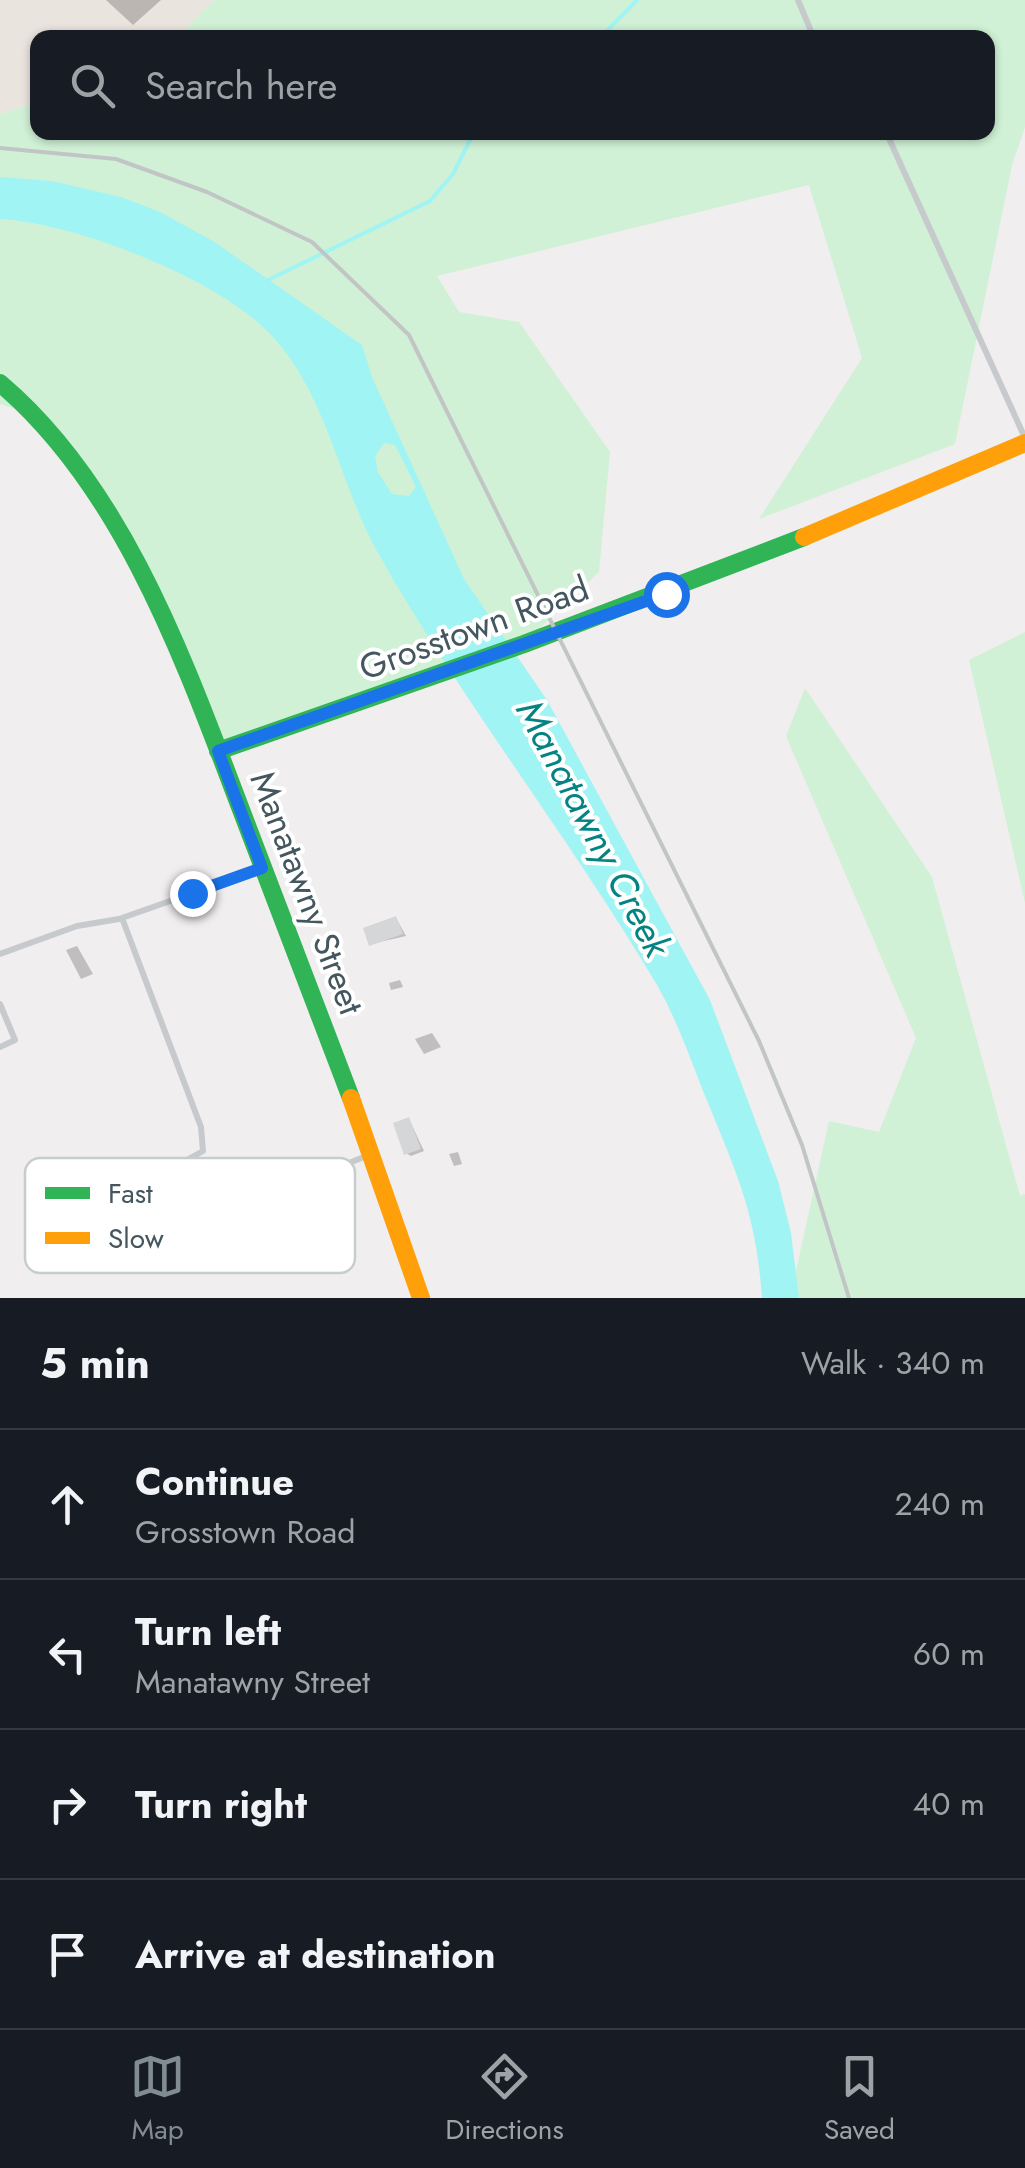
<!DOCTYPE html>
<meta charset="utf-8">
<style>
body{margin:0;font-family:Jost,sans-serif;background:#242831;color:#f1f3f6}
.stop{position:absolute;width:30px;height:30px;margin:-22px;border:8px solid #1a73e8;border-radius:50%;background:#fff}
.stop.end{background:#1a73e8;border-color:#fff;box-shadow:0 2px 10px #0008}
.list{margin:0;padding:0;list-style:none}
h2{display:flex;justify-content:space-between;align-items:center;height:130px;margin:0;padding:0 40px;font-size:42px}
h2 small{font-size:32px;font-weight:400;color:#9ea1a6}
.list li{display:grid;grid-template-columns:65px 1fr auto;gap:30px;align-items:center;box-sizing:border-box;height:150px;padding:0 40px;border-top:2px solid #363941}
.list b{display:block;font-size:38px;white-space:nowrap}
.list p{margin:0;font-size:32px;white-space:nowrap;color:#9ea1a6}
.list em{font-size:32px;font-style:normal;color:#9ea1a6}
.icon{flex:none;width:55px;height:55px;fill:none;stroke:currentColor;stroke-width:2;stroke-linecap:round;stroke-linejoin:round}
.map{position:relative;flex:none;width:1025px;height:1298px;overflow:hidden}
.search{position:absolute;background:#171b24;box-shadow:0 2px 8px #0004;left:30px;right:30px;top:30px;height:110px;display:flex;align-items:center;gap:25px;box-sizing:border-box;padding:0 35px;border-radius:20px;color:#9ea1a6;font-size:38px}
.sheet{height:730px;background:#171b24}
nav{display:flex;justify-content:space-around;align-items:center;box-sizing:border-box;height:140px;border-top:2px solid #363941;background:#171b24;font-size:28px;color:#9ea1a6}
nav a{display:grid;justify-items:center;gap:5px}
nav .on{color:#808c91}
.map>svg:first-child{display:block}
.commercial{fill:#eae4de}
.green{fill:#d0f1d6}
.water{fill:#a0f4f3;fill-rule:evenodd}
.shadow{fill:#0003}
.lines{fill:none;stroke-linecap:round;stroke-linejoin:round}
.stream{stroke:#a0f4f3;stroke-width:4}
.building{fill:#d5d6d8}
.lane{stroke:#c6cacc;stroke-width:6}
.fast{stroke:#30b455;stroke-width:18}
.slow{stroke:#ff9f0a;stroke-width:18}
.rail{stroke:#c2c5c6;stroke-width:4}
.route{stroke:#1a73e8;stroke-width:12}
.labels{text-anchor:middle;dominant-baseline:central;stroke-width:8;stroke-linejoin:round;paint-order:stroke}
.street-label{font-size:35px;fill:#44575e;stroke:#fff}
.water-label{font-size:38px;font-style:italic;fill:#058382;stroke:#fff}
.key{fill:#fff;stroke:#c7cdcf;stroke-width:2.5}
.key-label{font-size:28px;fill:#44575e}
</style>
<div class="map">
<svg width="1025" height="1298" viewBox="0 0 1025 1298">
<rect width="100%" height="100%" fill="#f0eeef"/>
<!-- commercial -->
<path class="commercial" d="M0,0H215L176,37L38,38L37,102L0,114Z"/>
<!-- green -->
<path class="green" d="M215,0H1025V127L1012,165L955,444L759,519L862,358L809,185L437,276L459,312L519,322L610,452L599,572L521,646L218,751L139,564L39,416L0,404V114L37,102L38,132H988V38L176,37Z
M1025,632V903L969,660Z
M805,688L932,877L1020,1196L1025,1194V1298H790L829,1121L879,1132L916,1038L786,736Z"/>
<!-- water -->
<path class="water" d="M0,177L52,181L121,197L160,212L213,241L362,345L372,377L464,579L547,700L710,1000L778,1181L791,1233L799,1298H762C756,1217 741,1184 711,1110C693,1068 680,1025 657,985C570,838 463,703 378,553C337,480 326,385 262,326C207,275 74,223 0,219ZM384,443L395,445L416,487L409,496L392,494L378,472L375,456Z"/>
<!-- shadow -->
<path class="shadow" d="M106,0H161L133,25Z
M396,918L406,936L371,944Z
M77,946L93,974L81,979L66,950Z
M400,980L403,987L391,990L389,983Z
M432,1033L441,1047L424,1054L415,1039Z
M409,1119L424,1151L411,1156L406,1153Z
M458,1152L462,1164L454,1166L449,1154Z"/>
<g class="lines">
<!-- stream -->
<path class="stream" d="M600,38L637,0
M266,281L430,201L453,174L474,132"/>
</g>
<!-- building -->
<path class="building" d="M396,916L403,934L369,946L363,928Z
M409,1117L421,1149L404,1155L393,1123Z"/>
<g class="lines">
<!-- lane -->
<path class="lane" d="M798,0L814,38
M886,132L1025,438
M122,918L201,1127L203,1151L176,1166L174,1172L195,1216L216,1218L293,1171L337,1168L371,1154
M0,954L77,926L119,919L261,869
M0,1004L15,1040L0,1047"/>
<!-- fast -->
<path class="fast" d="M0,383C123,487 184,660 240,807C277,904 314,1001 351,1098
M218,751L524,644L804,537"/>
<!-- slow -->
<path class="slow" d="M804,537L1025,443
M351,1098L421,1298"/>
<!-- rail -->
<path class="rail" d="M0,148L116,159L207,192L312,242L409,335L759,1041L802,1145L849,1298"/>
</g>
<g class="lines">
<!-- route -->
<path class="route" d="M192,893L262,868L218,751L666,594"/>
</g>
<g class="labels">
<!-- street labels -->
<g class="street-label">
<text transform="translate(474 628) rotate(-20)">Grosstown Road</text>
<text transform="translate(307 893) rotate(69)">Manatawny Street</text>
</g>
<!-- water labels -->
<g class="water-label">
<text transform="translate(594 828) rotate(62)">Manatawny Creek</text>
</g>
</g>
<!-- legend -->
<rect x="25" y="1158" width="330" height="115" rx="15" class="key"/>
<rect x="45" y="1187" width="45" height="12" fill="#30b455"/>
<rect x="45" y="1232" width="45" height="12" fill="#ff9f0a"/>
<g class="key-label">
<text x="108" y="1203">Fast</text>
<text x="108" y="1248">Slow</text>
</g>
</svg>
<div class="stop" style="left:666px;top:594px"></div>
<div class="stop end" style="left:192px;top:893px"></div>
<div class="search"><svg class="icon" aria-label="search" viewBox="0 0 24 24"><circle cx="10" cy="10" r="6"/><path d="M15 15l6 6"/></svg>Search here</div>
</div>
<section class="sheet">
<h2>5 min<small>Walk · 340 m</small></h2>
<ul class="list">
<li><svg class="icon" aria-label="ahead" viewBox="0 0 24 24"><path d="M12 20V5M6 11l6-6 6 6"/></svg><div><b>Continue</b><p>Grosstown Road</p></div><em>240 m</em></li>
<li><svg class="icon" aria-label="left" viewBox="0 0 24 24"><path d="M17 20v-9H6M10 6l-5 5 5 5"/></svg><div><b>Turn left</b><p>Manatawny Street</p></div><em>60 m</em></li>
<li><svg class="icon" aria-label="right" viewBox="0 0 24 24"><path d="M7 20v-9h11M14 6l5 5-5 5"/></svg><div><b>Turn right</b></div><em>40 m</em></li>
<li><svg class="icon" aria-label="arrive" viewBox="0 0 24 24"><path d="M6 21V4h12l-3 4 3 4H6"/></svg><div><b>Arrive at destination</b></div></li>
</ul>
</section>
<nav>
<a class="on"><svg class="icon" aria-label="map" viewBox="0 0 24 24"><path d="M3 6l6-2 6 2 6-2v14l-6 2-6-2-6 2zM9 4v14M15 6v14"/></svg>Map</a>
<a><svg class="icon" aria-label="directions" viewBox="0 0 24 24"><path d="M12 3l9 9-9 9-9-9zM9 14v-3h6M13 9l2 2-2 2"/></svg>Directions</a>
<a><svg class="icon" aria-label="saved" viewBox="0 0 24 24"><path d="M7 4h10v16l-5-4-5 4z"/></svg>Saved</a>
</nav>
